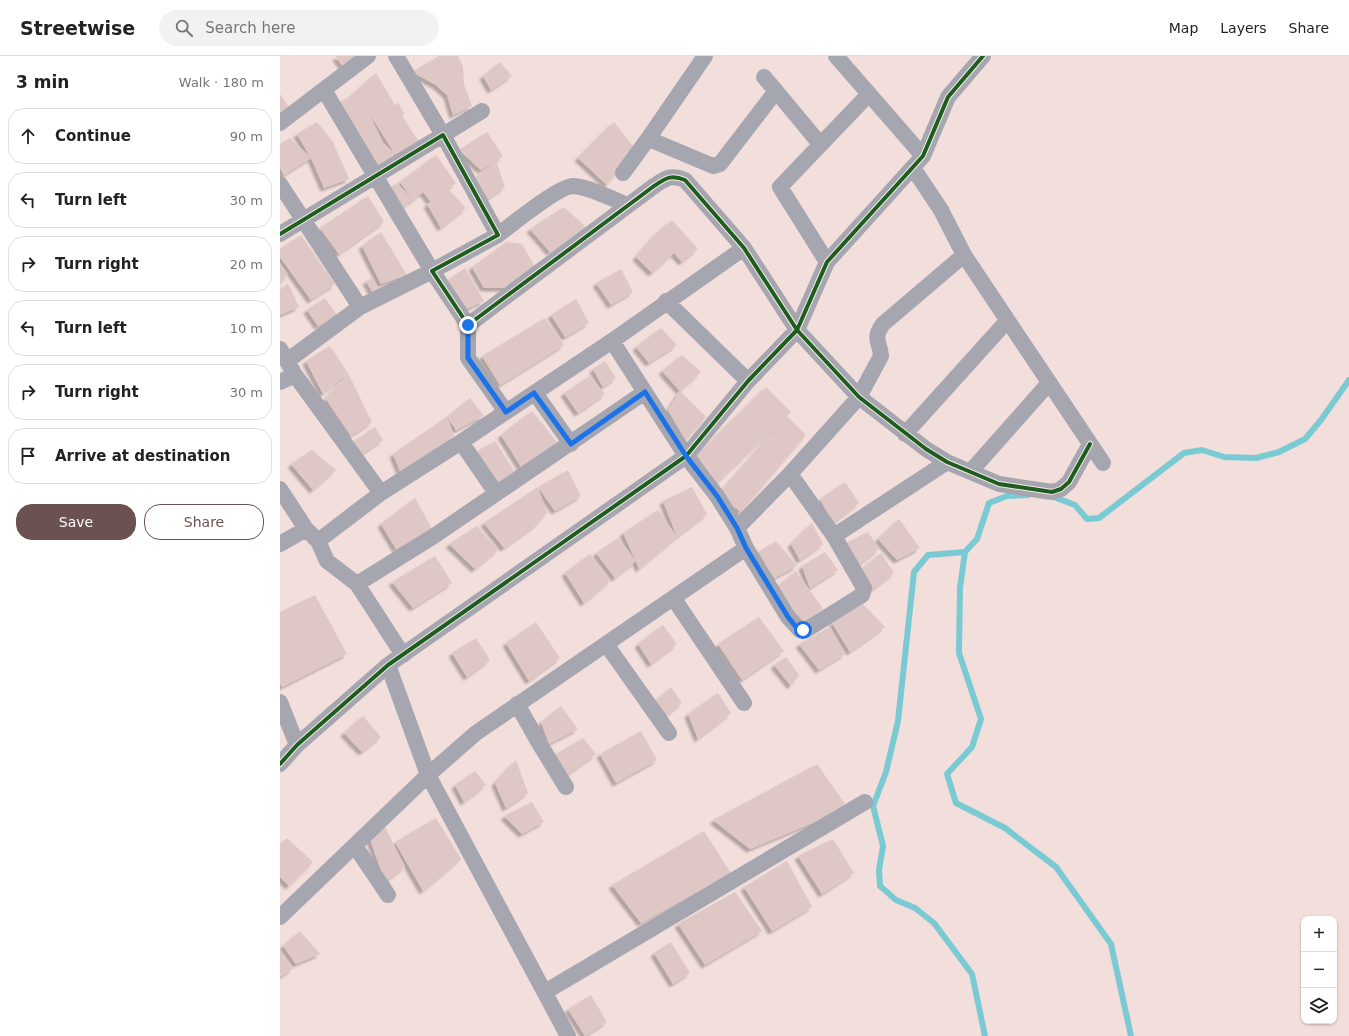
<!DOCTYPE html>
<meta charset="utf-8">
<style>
body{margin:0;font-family:"DejaVu Sans",sans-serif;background:#f2f2f2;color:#222}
.controls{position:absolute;right:12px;bottom:12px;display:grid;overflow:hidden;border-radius:8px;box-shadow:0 1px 3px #0004}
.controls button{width:36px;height:36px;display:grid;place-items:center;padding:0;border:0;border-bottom:1px solid #e0e0e0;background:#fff;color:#222;font:20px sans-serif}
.stop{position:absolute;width:12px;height:12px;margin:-9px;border:3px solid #1a73e8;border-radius:50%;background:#fff}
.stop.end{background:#1a73e8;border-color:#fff;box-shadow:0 1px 4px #0008}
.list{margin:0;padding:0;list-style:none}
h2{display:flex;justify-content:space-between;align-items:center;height:52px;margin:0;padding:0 16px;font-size:17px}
h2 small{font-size:13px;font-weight:400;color:#767676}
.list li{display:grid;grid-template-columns:26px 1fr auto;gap:12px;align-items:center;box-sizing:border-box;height:56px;margin:0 8px 8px;padding:0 8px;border:1px solid #e0e0e0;border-radius:16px}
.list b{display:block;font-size:15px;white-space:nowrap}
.list em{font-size:13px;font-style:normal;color:#767676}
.actions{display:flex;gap:8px;padding:12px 16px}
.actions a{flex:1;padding:9px 0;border:1px solid #6b514f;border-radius:16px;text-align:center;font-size:14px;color:#6b514f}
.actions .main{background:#6b514f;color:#fff}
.icon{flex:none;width:22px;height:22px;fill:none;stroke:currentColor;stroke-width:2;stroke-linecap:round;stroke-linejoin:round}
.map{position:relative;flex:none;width:1069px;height:980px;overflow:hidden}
header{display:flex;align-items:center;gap:24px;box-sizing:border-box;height:56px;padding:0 20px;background:#fff;border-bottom:1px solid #e0e0e0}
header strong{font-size:19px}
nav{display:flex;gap:22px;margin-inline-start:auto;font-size:14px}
.search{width:280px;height:36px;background:#f2f2f2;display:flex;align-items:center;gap:10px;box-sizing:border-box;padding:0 14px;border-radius:22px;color:#767676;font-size:15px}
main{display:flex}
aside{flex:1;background:#fff}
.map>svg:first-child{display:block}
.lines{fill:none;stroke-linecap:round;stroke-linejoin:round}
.stream{stroke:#7acad3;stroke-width:6}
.building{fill:#dec7c4;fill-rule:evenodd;filter:url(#shadow)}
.street{stroke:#a6a6b1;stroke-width:16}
.cycleway-casing{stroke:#fbe8e6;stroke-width:6}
.cycleway{stroke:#1b5e20;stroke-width:4}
.route{stroke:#1a73e8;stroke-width:5}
</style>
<header>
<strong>Streetwise</strong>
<div class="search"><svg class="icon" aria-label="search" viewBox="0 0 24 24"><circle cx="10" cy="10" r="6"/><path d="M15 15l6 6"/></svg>Search here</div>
<nav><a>Map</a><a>Layers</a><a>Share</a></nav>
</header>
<main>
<aside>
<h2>3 min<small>Walk · 180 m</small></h2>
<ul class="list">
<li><svg class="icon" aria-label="ahead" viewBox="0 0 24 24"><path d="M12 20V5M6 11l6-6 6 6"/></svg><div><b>Continue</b></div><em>90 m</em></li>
<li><svg class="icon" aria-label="left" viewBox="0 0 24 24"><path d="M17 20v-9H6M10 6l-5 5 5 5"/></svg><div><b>Turn left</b></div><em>30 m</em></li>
<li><svg class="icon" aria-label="right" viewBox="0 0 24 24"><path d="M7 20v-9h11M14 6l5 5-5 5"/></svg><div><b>Turn right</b></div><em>20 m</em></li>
<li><svg class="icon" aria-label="left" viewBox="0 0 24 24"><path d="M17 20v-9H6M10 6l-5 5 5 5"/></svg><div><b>Turn left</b></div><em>10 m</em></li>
<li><svg class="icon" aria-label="right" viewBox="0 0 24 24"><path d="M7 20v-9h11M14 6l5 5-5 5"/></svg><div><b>Turn right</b></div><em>30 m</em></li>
<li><svg class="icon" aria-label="arrive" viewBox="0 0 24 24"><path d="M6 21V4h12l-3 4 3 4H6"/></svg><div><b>Arrive at destination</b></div></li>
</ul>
<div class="actions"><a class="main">Save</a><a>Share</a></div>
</aside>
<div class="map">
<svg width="1069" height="980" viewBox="0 0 1069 980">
<defs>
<filter id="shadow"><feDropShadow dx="-3.5" dy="3.5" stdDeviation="1" flood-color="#0004"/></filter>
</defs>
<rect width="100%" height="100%" fill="#f2dedb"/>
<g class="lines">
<!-- stream -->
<path class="stream" d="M771,440L795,449L807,463L819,462L904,397L922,394L944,401L976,402L999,396L1025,383L1041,364L1069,324
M685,496L680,532L679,597L701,663L692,691L667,718L676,747L725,772L776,811L831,888L851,980
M705,980L692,918L654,867L635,852L616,844L600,830L599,814L603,790L593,750L606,716L618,665L634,516L648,499L685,496L697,483L709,447L727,440L748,439"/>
</g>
<!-- building -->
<path class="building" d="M80,0L64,12L56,1V0Z
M159,0H178L183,10L184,28L192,50L173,59L167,39L156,29L132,16Z
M220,6L232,20L211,34L203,20Z
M96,17L115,49L118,47L125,58L122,60L141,89L115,98L100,115L58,48L72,39ZM89,57L115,98L103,87Z
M0,38L9,51L0,57Z
M37,66L53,86L69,123L44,132L32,104L17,78Z
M334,66L356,94L327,129L298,102Z
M207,76L223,100L216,105L225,131L208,143L195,122L216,105L201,114L179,94Z
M10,82L31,102L4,119L0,112V88Z
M156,99L176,127L154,143L169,134L186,152L161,172L147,148L151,146L143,136L133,144L120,126Z
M117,127L133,144L120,153L108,133Z
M88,140L104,166L59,198L40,172Z
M284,151L306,171L270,196L250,173Z
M392,164L418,193L402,206L394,197L372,217L356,201L378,176Z
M101,176L127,219L101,228L82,190Z
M21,179L55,228L31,244L0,201V193Z
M227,186L242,188L258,216L235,232H204L192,211Z
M0,207L8,219L0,227Z
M185,212L204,245L184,254L167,225Z
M341,213L353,236L331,249L316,227Z
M92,222L100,235L94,239L86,225Z
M8,227L19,251L0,259V235Z
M45,242L57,259L38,270L27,254Z
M296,243L309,267L285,281L271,259Z
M265,262L284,289L220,329L202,300Z
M381,272L397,289L369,307L356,291Z
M50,290L68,317L92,366L71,380L46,343L68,317L43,338L26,305Z
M402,299L421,316L400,335L382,315Z
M325,305L336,322L323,331L313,313Z
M310,320L325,338L298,357L284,337Z
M486,331L511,356L507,360L526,379L461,456L438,439L505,362L436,428L417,399Z
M400,335L426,361L406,385L388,354Z
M190,342L204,360L176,374L167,361Z
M252,355L277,386L241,411L221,379Z
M167,361L174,380L120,415L113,398Z
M95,371L103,384L80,399L73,386Z
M215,385L234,415L219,428L194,397Z
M32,394L56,414L33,434L11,408Z
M288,414L301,440L275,455L258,431Z
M565,426L579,447L553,467L540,443Z
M258,431L267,457L256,469L224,492L204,467Z
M412,431L427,458L397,481L383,445Z
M135,442L152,473L116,493L101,468Z
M378,454L397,481L359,513L356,505L335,522L316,497L338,482L356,505L343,477Z
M619,463L640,492L617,504L598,483Z
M532,467L543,488L520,504L511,488Z
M197,470L218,494L195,513L169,488Z
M588,476L599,493L578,510L564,488Z
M496,485L517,510L494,522L478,496Z
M545,496L558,514L530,532L522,510Z
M601,497L614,517L593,533L579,515Z
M310,498L330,525L304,547L285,517Z
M155,500L172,527L133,552L112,526Z
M516,515L543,553L521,569L498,530Z
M35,539L67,598L2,631L0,627V556Z
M583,548L605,571L570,596L552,567Z
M479,561L504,595L462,624L438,588Z
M256,566L280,602L249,625L226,587Z
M383,569L397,588L371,608L358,588Z
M550,571L565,598L539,614L519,588Z
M196,582L210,604L187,621L172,597Z
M506,601L519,619L511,630L494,609Z
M391,631L402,647L387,659L376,645Z
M438,637L451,657L418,683L408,658Z
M281,650L298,673L269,688L261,666Z
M83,660L101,681L82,696L64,677Z
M361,675L377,704L336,727L320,698Z
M303,682L316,698L283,722L276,698Z
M236,704L248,737L226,752L215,727Z
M537,708L568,752L470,793L433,764Z
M195,715L206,729L184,746L175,729Z
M252,746L264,766L242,778L224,760Z
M156,762L181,803L143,835L115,786Z
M105,771L125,811L105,826L90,783Z
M424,775L451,817L361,867L332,829Z
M7,782L33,806L9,830L0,821V788Z
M553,783L574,817L542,838L518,800Z
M507,805L532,851L492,875L464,831Z
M455,836L482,875L425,909L398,868Z
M20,875L40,898L16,908L3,890Z
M391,886L410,917L393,928L374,897Z
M0,894L13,913L0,921Z
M311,939L327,966L305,980L288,953Z"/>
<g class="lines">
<!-- street -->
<path class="street" d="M116,0L163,79L202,55
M425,0L370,80L376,86L433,110L440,108L496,35L484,21
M556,0L643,100
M496,35L540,88
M0,67L88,0
M633,112L661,154L684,199L823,407
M343,117L370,80
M0,128L80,251
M0,178L163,79L218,179L152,215L188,269L374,130C386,122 391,118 405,124L464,192L517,274L579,341L646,393L667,406L719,428L772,436L781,433L789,426L810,388
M218,179C231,169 279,130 293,130C311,131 331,143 348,149
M547,206L500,131L589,38
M386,245L468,325
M188,269V302L226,356
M332,285L406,400L437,440L457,472L466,492L508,561L520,574H526L582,539L584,532L554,480L510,418L579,341L601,300C600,285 592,283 603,268L684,199
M0,293L15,319L101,437
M7,305L80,251L152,215L44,34
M0,326L15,319
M255,337L291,388
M625,378L727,265
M181,386L216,437
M691,415L769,327
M0,433L26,473L38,485L47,505L77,528
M457,472L510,418
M554,480L667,406
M38,485L101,437L181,386L332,285L464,192
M0,488L26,473
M394,543L464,647
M326,588L389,677
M123,599L77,528L154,480L365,336
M108,609L148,719L288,980
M0,646L17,689
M237,648L259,687L286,731
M0,708L17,689L108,609L406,400L468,325L517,274L547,206L643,100L668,41L703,0
M75,790L108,839
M0,861L148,719L196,677L466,492
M265,936L585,746"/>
<defs>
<path id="cycleway" d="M0,178L163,79L218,179L152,215L188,269L374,130C386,122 391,118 405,124L464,192L517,274L579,341L646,393L667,406L719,428L772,436L781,433L789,426L810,388
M0,708L17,689L108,609L406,400L468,325L517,274L547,206L643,100L668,41L703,0"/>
</defs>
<!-- cycleway casing -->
<use href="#cycleway" class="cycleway-casing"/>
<!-- cycleway -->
<use href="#cycleway" class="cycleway"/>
</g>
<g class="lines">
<!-- route -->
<path class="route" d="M188,269V302L226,356L254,337L291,388L365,336L406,400L437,440L457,472L466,492L508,561L516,571L523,574"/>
</g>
</svg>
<div class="controls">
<button>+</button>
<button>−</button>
<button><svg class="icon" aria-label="layers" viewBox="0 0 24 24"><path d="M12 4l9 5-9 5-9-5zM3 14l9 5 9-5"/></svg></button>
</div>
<div class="stop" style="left:523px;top:574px"></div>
<div class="stop end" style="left:188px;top:269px"></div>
</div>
</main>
